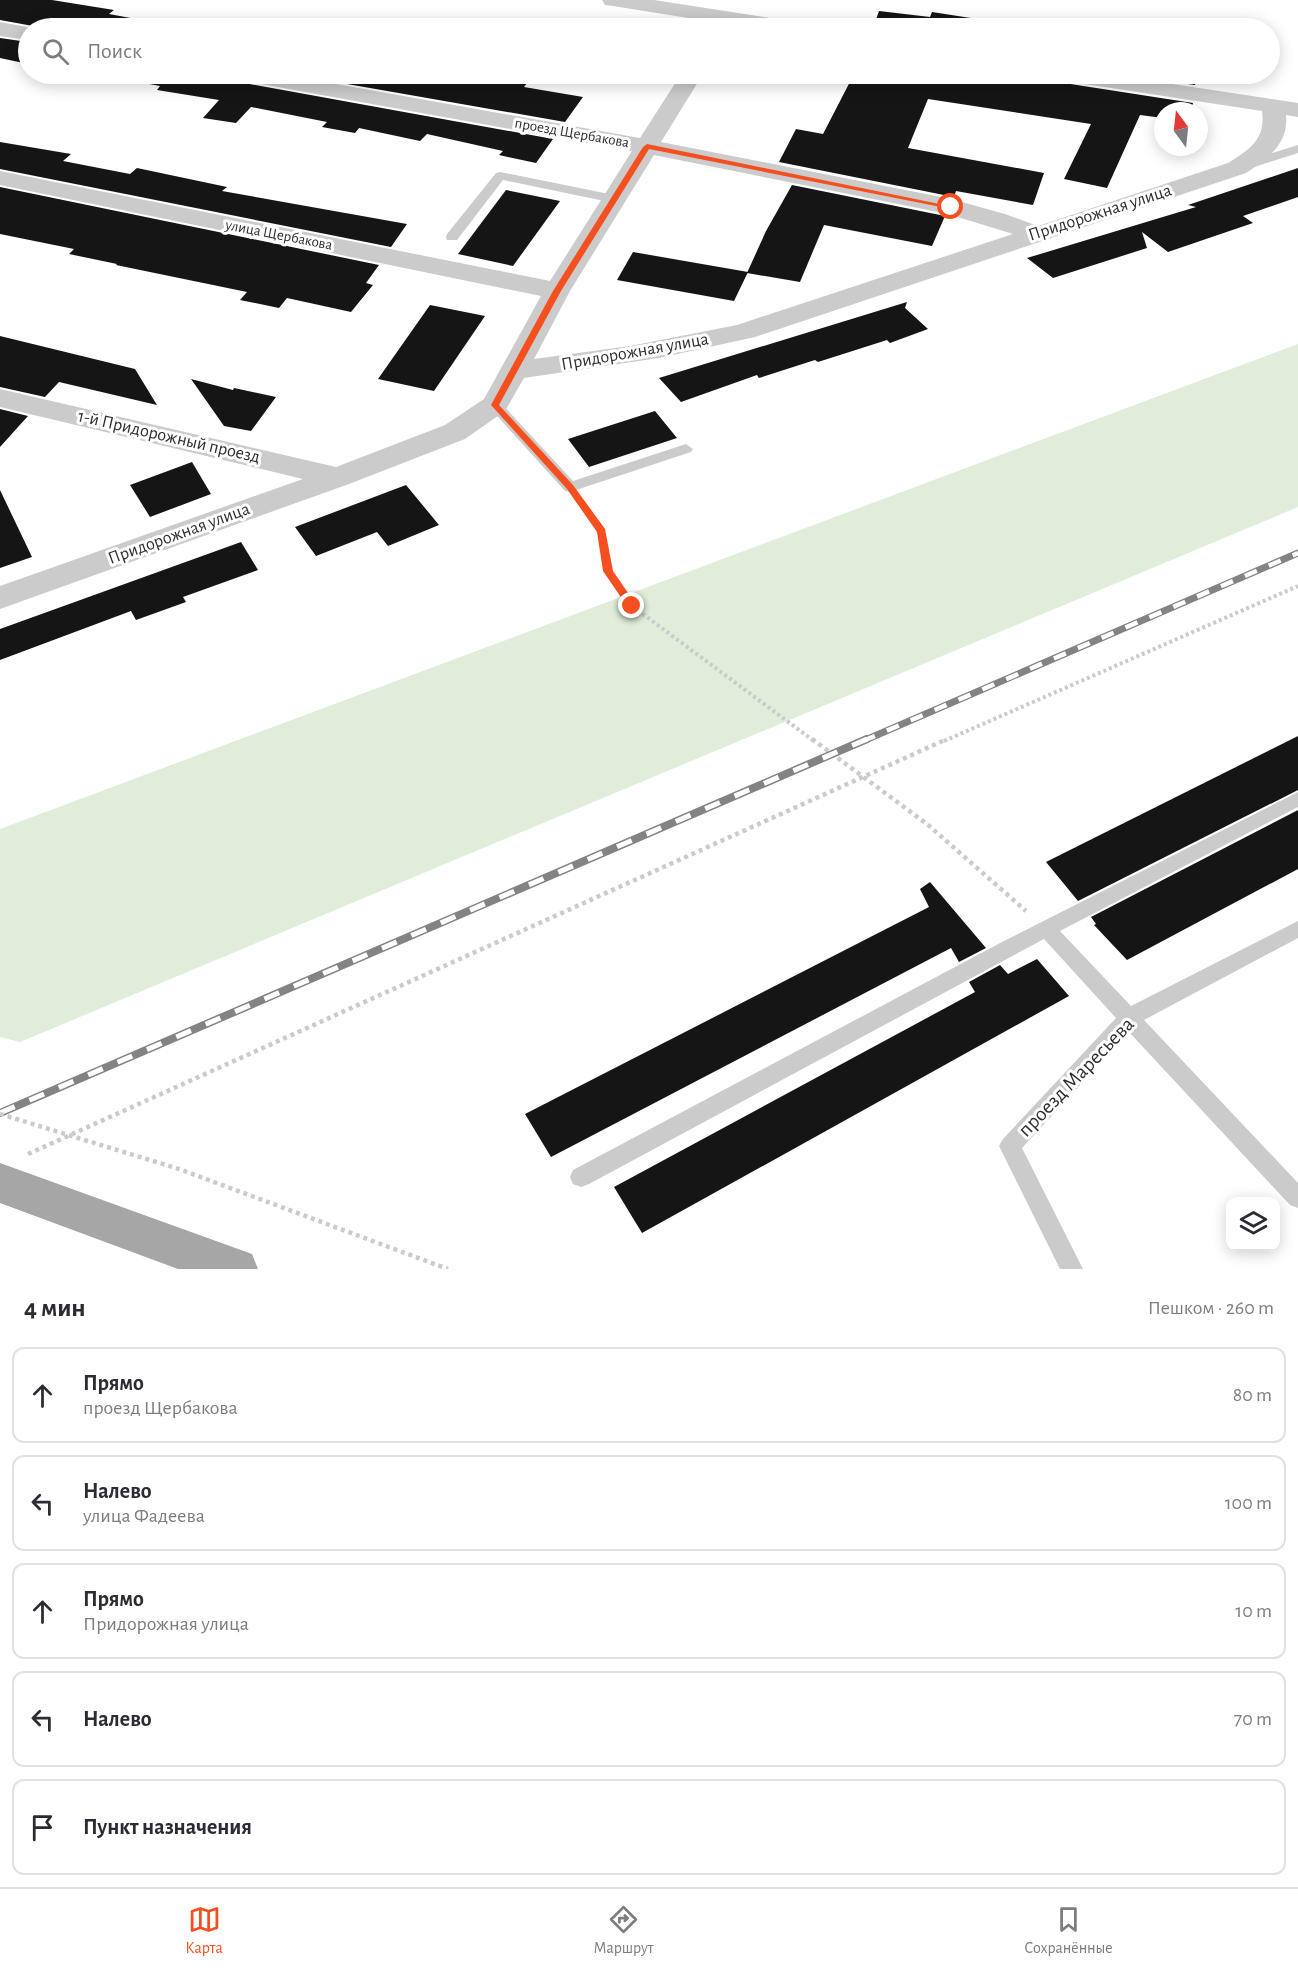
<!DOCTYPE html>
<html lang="ru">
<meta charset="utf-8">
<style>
body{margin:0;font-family:"Alegreya Sans",sans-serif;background:#f2f2f3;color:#2b2b33}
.controls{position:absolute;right:18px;bottom:18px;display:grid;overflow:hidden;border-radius:12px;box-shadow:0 3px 15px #0003}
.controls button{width:54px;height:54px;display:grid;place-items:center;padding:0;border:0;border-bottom:2px solid #e1e1e2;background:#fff;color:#2b2b33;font:30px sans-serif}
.compass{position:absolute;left:1154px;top:102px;width:54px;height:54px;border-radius:50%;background:#fff;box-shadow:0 3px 15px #0003;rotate:345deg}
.stop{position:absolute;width:18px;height:18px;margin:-14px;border:4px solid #f54f20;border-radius:50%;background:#fff}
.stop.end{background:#f54f20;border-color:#fff;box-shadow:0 2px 6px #0008}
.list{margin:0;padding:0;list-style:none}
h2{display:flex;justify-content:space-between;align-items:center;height:78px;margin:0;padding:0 24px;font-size:26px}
h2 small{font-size:20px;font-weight:400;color:#7c7c81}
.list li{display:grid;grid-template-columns:39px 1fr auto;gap:18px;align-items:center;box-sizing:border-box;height:96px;margin:0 12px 12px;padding:0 12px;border:2px solid #e1e1e2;border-radius:12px}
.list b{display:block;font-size:22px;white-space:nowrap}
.list p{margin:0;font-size:20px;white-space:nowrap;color:#7c7c81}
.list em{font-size:20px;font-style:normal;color:#7c7c81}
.icon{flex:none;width:33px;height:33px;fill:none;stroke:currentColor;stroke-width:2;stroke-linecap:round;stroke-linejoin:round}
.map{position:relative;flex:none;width:1298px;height:1269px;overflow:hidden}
.search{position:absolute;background:#fff;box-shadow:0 3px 15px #0003;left:18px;right:18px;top:18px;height:66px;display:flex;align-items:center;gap:15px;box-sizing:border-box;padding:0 21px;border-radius:33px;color:#7c7c81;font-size:22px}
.sheet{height:618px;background:#fff}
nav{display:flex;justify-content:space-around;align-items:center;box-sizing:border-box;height:84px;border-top:2px solid #e1e1e2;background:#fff;font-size:16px;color:#7c7c81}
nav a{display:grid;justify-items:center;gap:3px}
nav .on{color:#f54f20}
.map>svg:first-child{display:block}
.green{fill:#dfedda}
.building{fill:#151515}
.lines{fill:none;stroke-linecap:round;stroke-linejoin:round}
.path-far1{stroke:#cbcbcb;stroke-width:4;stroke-dasharray:3 3;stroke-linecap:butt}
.path{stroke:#cbcbcb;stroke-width:4.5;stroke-dasharray:4 4;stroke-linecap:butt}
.service{fill:#cbcbcb;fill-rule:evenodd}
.minor{fill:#cbcbcb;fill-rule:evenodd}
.primary{fill:#a6a6a6;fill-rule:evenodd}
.rail-far1-casing{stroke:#838383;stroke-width:7}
.rail-casing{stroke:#838383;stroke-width:8}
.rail-far1{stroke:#fff;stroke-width:4.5;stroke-dasharray:13;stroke-linecap:butt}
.rail{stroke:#fff;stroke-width:5;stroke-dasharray:16;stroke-linecap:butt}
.path-bridge{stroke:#cbcbcb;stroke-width:4.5;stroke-dasharray:4 4;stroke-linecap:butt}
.route{fill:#f54f20}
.labels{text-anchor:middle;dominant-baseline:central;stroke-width:6;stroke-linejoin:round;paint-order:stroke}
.far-street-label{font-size:15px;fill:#2e2e2e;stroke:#fff}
.street-label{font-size:18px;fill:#2e2e2e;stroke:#fff}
.near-street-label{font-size:21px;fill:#2e2e2e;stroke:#fff}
</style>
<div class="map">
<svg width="1298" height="1269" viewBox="0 0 1298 1269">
<rect width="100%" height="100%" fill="#fff"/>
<!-- green -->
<path class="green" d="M1298,344V507L20,1042L0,1037V829Z"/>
<!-- building -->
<path class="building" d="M0,0H52L114,10L109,14L184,28H35L33,26L0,20Z
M879,11L930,17L932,12L990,21L991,18L1028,24L1026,28H873Z
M0,38L28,42V64L0,58Z
M80,74H232L235,80L244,83L553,139L536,163L499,155L503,151L427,134L420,141L359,128L355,133L322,127L327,122L251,107L236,123L203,118L219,100L157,90L160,86L97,74L94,76Z
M290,74H448L485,81L492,74H505L531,78L524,87L583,97L565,122Z
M854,74H1052L1055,80L1064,83L1193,103L1191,111H1163V118L1140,115L1107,188L1064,179L1091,124L928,99L908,148L1044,173L1033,205L956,191L954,197L779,162L796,129L823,134Z
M1118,74H1197L1195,85Z
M0,142L71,154L63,161L130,174L137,168L227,187L222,191L407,224L391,247L0,169Z
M1298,168V197L1243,216L1253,223L1206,239L1168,252L1142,232L1147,248L1053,278L1027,258L1196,207L1188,205Z
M792,185L945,216L932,246L824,225L800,282L747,273L766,231Z
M0,187L379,265L366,283L373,285L351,312L287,298L279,308L240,300L247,292L116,265L117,264L69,254L74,249L0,234Z
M506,190L560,201L513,266L458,254Z
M633,252L748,272L734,301L617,280Z
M907,302L905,308L928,329L890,343L887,340L818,362L815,360L759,378L757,375L681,402L659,378Z
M430,305L485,316L434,391L378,379Z
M0,336L135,369L157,405L59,382L45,397L0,387Z
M191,379L233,390L234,388L276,397L251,431L224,426Z
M0,409L28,416L0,447Z
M655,411L677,438L589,467L568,439Z
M192,462L211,494L150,517L130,485Z
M406,485L439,525L388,546L377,532L316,556L295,527Z
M0,490L32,557L0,568Z
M241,542L258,570L183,597L186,602L136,620L131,611L0,660V629Z
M1298,736V790L1078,901L1046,862Z
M1298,810V869L1127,960L1094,925L1096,924L1091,917Z
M930,882L986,948L959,962L951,948L551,1157L525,1114L929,907L920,889Z
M1037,959L1069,996L642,1233L614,1187L975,992L969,982L1000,965L1008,974Z"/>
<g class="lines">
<!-- path-far1 -->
<path class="path-far1" d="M584,507L602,531L608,571L632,606L814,741
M944,741L1298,586"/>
<!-- path -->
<path class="path" d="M812,739L927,824L1026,911
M28,1154L947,739"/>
<!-- service -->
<path class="service" d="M1298,145V153L1245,170L1239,166L1241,163Z
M500,172L614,195L620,199L614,203L503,180L457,240H447L446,237L447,234L496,173Z
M495,400L500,402L573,481L686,444L693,449L691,452L570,492L565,491L490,408L488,405L490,402Z
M1298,792V807L1060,931L1131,1006L1298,921V938L1144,1020L1298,1183V1208L1290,1205L1129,1032L1022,1148L1083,1269H1060L999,1146L1003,1139L1116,1018L1044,939L589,1184L581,1187L573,1184L570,1177L573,1170L1002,942Z"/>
<!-- minor -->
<path class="minor" d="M602,0H654L789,21L797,23L800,28H751L613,6L605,5Z
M0,22L33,28H28V40L0,36Z
M234,74H280L640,138L681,74H703L661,142L951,199L1005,214L1038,226L1228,163C1250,149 1266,139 1262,111L1065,81L1057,79L1054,74H1106L1298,103V117L1286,115C1289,144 1267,159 1246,173L755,337L659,358L524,378L505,411L465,439L349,484L0,609V586L303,479L0,407V389L336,467L445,425L484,399L541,296L0,185V171L550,281L632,151L245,81L237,79ZM654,155L948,214L1013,234L737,325L630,346L534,359L570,291Z"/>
<!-- primary -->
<path class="primary" d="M0,1163L252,1254L258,1269H178L0,1203Z"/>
<defs>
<path id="rail-far1" d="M863,741L1298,553"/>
<path id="rail" d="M0,1113L867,739"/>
</defs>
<!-- rail-far1 casing -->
<use href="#rail-far1" class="rail-far1-casing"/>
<!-- rail casing -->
<use href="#rail" class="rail-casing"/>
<!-- rail-far1 -->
<use href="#rail-far1" class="rail-far1"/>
<!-- rail -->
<use href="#rail" class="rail"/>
<!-- path-bridge -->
<path class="path-bridge" d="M0,1114L179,1169L448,1269"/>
</g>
<!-- route -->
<path class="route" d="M647,144L954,207L951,209L649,149L561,291L499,405L573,485L605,529L613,571L637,606L632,610L629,609L603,571L597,532L567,489L491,405L553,291L643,147Z"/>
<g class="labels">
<!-- far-street labels -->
<g class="far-street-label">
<text transform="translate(572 133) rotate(10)">проезд Щербакова</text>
<text transform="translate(279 235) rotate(11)">улица Щербакова</text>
</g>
<!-- street labels -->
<g class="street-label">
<text transform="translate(1100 213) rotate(-18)">Придорожная улица</text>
<text transform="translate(635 352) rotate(-10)">Придорожная улица</text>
<text transform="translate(169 437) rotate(13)">1-й Придорожный проезд</text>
<text transform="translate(179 534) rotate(-20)">Придорожная улица</text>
</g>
<!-- near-street labels -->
<g class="near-street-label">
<text transform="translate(1076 1077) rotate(-46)">проезд Маресьева</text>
</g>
</g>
</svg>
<div class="controls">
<button><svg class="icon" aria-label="layers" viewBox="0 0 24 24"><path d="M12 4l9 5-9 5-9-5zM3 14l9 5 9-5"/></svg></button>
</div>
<svg class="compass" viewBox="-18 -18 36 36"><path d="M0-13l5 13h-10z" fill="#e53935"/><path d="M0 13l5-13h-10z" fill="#7c7c81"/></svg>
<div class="stop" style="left:951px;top:207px"></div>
<div class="stop end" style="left:632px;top:606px"></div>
<div class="search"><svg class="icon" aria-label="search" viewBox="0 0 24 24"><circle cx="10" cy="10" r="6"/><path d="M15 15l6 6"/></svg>Поиск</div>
</div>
<section class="sheet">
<h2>4 мин<small>Пешком · 260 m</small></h2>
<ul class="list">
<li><svg class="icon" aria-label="ahead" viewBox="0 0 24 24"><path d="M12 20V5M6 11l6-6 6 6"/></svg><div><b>Прямо</b><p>проезд Щербакова</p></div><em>80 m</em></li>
<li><svg class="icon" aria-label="left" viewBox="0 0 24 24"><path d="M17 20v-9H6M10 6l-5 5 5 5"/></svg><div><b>Налево</b><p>улица Фадеева</p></div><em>100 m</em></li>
<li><svg class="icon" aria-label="ahead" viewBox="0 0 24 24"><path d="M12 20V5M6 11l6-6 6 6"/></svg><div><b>Прямо</b><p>Придорожная улица</p></div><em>10 m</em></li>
<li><svg class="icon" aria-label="left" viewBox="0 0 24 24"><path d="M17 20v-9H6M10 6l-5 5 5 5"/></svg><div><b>Налево</b></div><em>70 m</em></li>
<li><svg class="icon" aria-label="arrive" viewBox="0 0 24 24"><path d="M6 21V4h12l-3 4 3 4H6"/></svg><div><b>Пункт назначения</b></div></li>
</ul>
</section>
<nav>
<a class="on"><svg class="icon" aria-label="map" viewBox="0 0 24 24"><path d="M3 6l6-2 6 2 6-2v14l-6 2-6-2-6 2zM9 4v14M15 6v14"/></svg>Карта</a>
<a><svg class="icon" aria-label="directions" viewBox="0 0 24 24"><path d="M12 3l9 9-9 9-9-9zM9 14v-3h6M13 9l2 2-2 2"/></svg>Маршрут</a>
<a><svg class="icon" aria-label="saved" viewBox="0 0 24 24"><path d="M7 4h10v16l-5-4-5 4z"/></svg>Сохранённые</a>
</nav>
